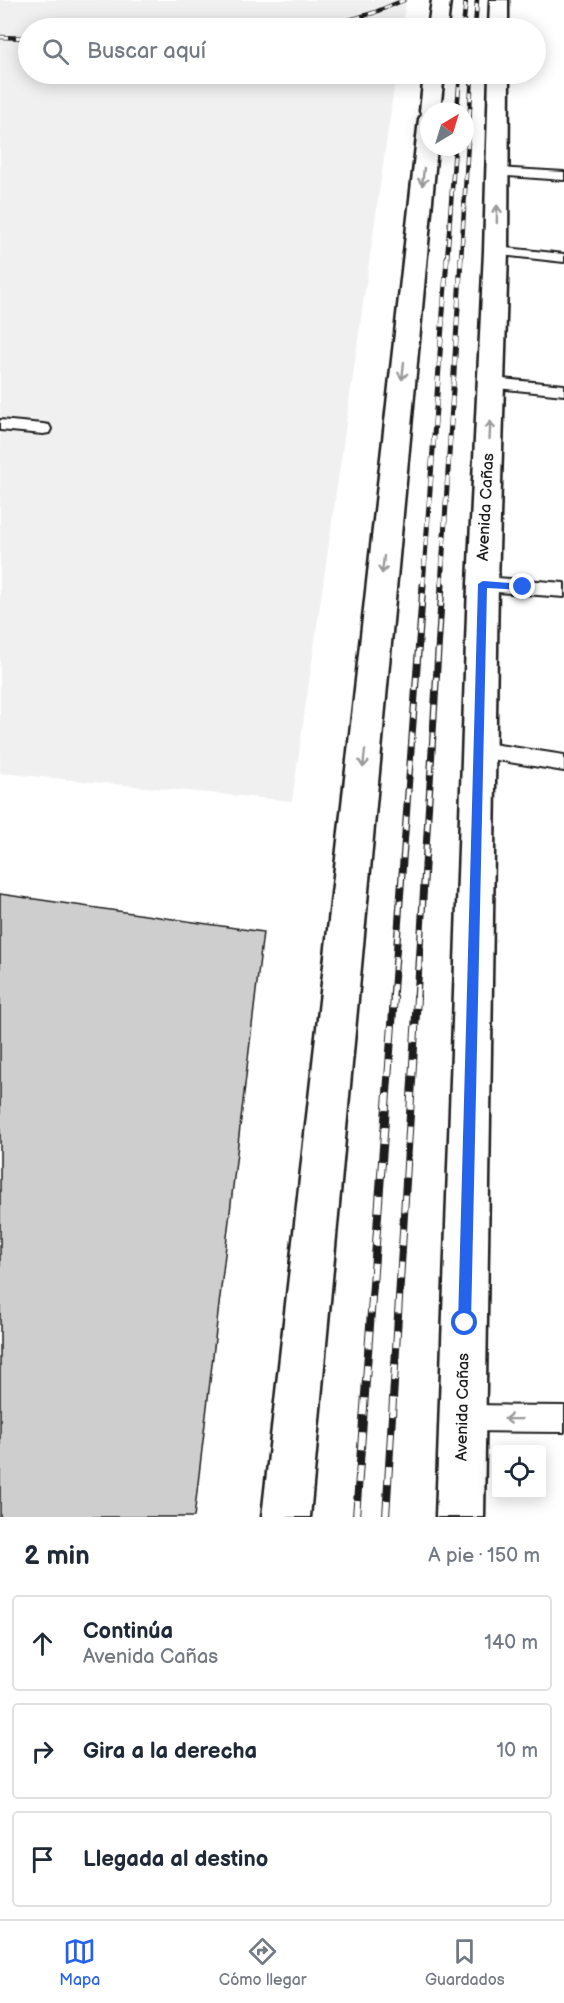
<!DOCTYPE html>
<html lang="es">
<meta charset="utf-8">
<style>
body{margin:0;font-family:"Balsamiq Sans",sans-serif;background:#f2f2f3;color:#1f2937}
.controls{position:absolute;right:18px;bottom:18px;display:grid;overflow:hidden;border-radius:6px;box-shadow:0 3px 15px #0003}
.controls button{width:54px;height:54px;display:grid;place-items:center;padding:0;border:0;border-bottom:2px solid #e0e1e3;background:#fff;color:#1f2937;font:30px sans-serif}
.compass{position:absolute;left:420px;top:102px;width:54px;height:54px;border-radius:50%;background:#fff;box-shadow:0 3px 15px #0003;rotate:38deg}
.stop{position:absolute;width:18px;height:18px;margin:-14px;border:4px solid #2563eb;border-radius:50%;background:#fff}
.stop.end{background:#2563eb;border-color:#fff;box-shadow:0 2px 6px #0008}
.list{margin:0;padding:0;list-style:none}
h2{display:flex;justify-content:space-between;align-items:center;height:78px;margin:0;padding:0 24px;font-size:26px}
h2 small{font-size:20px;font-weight:400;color:#747a83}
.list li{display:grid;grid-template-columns:39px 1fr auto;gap:18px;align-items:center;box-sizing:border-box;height:96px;margin:0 12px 12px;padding:0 12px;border:2px solid #e0e1e3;border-radius:6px}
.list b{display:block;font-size:22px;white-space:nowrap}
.list p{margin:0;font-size:20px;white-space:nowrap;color:#747a83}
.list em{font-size:20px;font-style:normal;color:#747a83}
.icon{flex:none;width:33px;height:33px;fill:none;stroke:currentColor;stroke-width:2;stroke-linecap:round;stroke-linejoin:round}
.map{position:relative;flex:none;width:564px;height:1517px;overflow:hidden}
.search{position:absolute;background:#fff;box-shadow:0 3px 15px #0003;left:18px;right:18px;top:18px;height:66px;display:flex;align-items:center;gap:15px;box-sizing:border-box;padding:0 21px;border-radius:33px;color:#747a83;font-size:22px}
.sheet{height:402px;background:#fff}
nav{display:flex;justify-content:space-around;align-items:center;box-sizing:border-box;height:84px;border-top:2px solid #e0e1e3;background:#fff;font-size:16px;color:#747a83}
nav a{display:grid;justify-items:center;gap:3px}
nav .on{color:#2563eb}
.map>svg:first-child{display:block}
.built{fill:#f0f0f0}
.building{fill:#cecece;stroke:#1c1c1c;stroke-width:1.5}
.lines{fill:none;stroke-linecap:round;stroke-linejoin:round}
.lane-casing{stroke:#1c1c1c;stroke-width:4}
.street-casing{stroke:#1c1c1c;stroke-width:5}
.lane{fill:#fff;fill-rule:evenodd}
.street{fill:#fff;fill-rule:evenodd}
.rail-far3-casing{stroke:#1c1c1c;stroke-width:4.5}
.rail-far2-casing{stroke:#1c1c1c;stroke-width:5}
.rail-far1-casing{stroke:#1c1c1c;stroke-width:7}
.rail-casing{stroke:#1c1c1c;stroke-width:8}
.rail-far3{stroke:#fff;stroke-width:3;stroke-dasharray:8;stroke-linecap:butt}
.rail-far2{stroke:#fff;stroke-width:4;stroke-dasharray:10;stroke-linecap:butt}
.rail-far1{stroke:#fff;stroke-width:4.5;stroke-dasharray:14;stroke-linecap:butt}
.rail{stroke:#fff;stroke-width:6;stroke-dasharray:17;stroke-linecap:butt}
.oneway{stroke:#999}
.route{fill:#2563eb}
.labels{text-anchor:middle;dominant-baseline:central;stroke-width:5;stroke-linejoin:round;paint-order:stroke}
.street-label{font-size:16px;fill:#1c1c1c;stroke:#fff}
</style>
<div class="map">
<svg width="564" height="1517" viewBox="0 0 564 1517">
<rect width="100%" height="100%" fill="#fff"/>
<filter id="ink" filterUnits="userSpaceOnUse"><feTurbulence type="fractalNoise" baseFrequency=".0167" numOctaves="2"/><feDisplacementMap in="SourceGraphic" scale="12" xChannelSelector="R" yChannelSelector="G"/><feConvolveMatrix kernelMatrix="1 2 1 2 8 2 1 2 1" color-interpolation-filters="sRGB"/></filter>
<g filter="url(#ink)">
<!-- built -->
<path class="built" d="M0,0H406L402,28H28V74H396L292,801L0,773Z"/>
<!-- building -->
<path class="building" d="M0,894L263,932L194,1517H0Z"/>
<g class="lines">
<defs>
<path id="lane" d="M498,168L564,172V180L493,175L492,172L493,169Z
M496,247L564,254V262L491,254L489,251L491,248Z
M492,378L564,385V395L487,387L484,383Z
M0,420L43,424L49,425L51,429L49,433L43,434L0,430Z
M483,577L564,583V597L483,591L477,589L474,584L477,579Z
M479,742L564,755V771L472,756L469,750L472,744Z
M462,1405L564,1406V1432L462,1431L453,1427L449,1418L453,1409Z"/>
<path id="street" d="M432,0H450L447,28H428Z
M490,0H508V28H489Z
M424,74H444L440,111H429V147H437L310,1517H262L419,119L422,114L420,111Z
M489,74H509L508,251L498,584L484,1517H436L468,584L484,251Z"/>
</defs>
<!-- lane casing -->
<use href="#lane" class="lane-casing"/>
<!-- street casing -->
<use href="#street" class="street-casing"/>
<!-- lane -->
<use href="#lane" class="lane"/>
<!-- street -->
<use href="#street" class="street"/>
<defs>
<path id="rail-far3" d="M323,28L373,13L404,0
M463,28L466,0
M475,28L477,0
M0,37L28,38
M457,111L460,74
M447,260L455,147
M461,260L472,74"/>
<path id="rail-far2" d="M423,586L447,258
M441,586L461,258"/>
<path id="rail-far1" d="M393,998L423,585
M417,998L442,585"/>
<path id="rail" d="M356,1517L394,997
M386,1517L417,997"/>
</defs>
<!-- rail-far3 casing -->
<use href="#rail-far3" class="rail-far3-casing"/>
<!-- rail-far2 casing -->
<use href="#rail-far2" class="rail-far2-casing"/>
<!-- rail-far1 casing -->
<use href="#rail-far1" class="rail-far1-casing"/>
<!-- rail casing -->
<use href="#rail" class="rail-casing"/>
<!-- rail-far3 -->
<use href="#rail-far3" class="rail-far3"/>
<!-- rail-far2 -->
<use href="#rail-far2" class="rail-far2"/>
<!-- rail-far1 -->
<use href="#rail-far1" class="rail-far1"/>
<!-- rail -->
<use href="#rail" class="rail"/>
</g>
<!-- one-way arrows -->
<defs><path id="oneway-shaft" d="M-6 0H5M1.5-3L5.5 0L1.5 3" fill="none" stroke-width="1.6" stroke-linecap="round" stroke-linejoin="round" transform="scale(1.5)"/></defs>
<g class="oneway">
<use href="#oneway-shaft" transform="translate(423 177) rotate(96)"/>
<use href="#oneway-shaft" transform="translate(497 214) rotate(-89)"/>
<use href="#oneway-shaft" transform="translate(403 371) rotate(96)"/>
<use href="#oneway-shaft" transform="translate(490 430) rotate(-87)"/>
<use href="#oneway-shaft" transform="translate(383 565) rotate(96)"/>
<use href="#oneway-shaft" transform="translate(364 759) rotate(96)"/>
<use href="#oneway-shaft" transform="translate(513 1419) rotate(-179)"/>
</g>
</g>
<!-- route -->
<path class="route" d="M483,581L523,584L528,587L523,590L487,588L471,1323L469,1327L465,1329L460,1327L458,1323L478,584Z"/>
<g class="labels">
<!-- street labels -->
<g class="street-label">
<text transform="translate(486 507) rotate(-87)">Avenida Cañas</text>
<text transform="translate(463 1407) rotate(-89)">Avenida Cañas</text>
</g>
</g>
</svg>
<div class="controls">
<button><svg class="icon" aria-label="locate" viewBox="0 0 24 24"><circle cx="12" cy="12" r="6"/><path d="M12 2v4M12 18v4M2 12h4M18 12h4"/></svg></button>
</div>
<svg class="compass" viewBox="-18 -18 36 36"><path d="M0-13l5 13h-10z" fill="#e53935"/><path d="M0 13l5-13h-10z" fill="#747a83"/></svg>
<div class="stop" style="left:465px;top:1323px"></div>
<div class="stop end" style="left:523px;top:587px"></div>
<div class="search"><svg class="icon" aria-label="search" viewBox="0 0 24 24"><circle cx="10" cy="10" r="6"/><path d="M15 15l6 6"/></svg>Buscar aquí</div>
</div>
<section class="sheet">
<h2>2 min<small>A pie · 150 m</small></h2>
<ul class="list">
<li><svg class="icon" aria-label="ahead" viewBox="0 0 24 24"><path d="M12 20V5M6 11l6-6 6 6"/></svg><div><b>Continúa</b><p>Avenida Cañas</p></div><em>140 m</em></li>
<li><svg class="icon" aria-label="right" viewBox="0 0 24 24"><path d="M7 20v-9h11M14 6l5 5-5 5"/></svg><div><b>Gira a la derecha</b></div><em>10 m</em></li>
<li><svg class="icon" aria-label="arrive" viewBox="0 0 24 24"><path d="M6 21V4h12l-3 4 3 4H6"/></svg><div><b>Llegada al destino</b></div></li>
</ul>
</section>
<nav>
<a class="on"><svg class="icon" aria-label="map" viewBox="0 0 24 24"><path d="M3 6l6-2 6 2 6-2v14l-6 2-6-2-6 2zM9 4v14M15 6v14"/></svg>Mapa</a>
<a><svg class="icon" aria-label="directions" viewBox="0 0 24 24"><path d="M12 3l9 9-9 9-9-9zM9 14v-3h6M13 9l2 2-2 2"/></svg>Cómo llegar</a>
<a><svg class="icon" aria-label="saved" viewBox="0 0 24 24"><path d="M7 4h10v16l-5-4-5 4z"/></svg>Guardados</a>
</nav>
